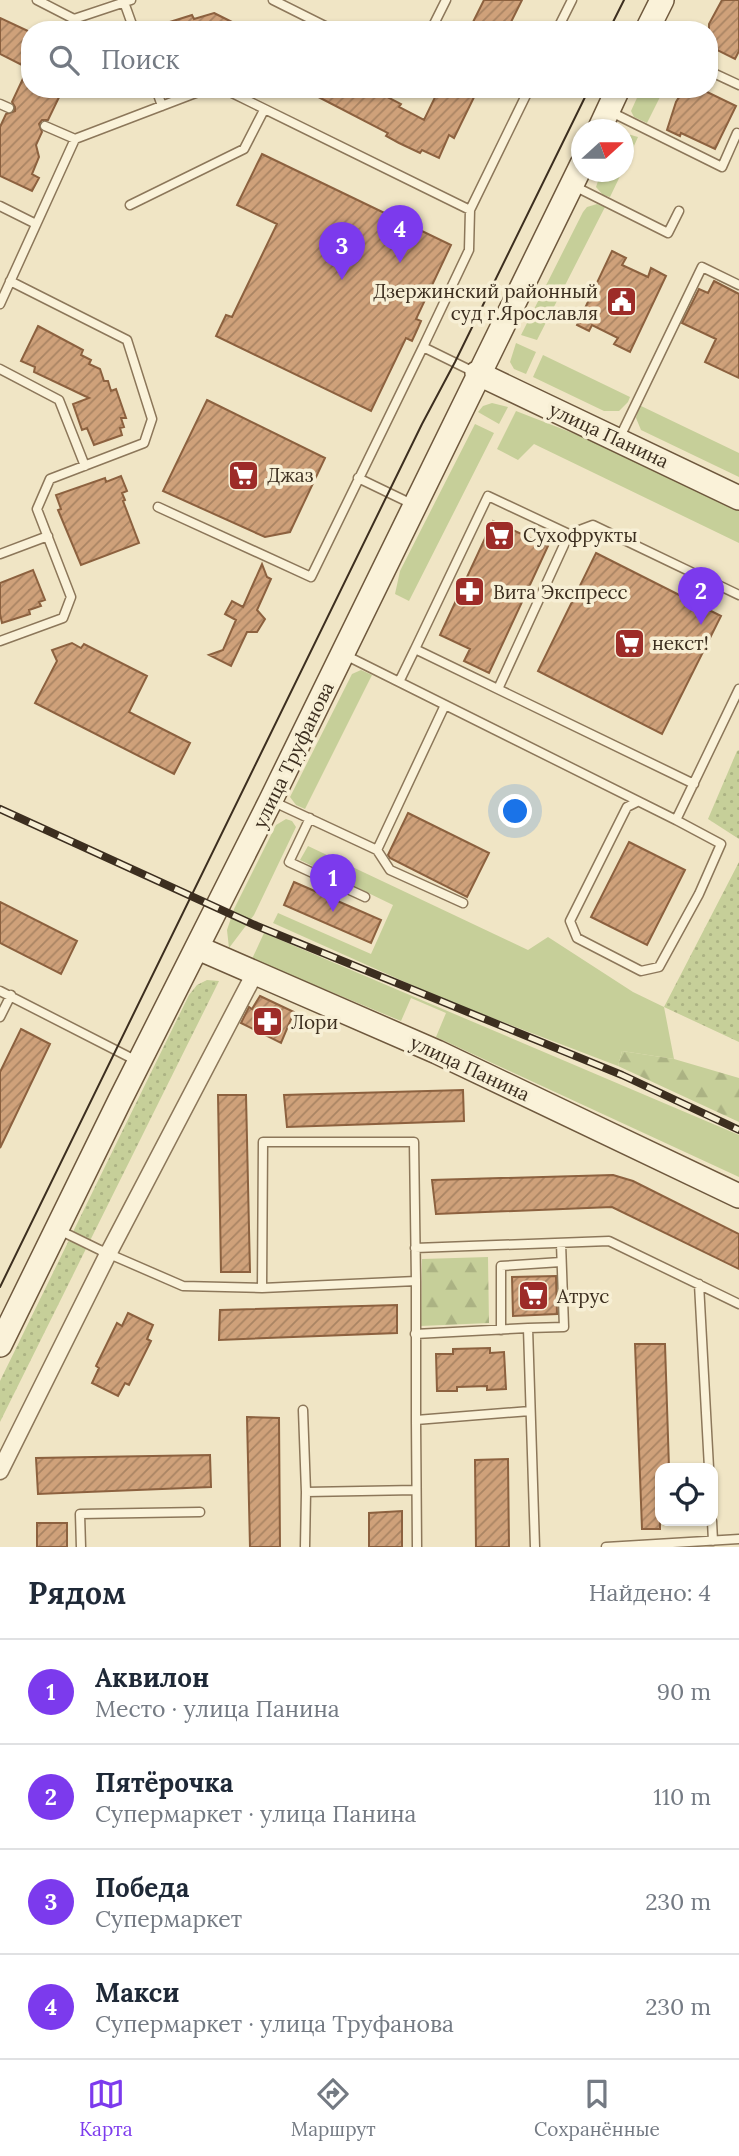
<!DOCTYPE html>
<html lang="ru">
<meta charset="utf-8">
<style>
body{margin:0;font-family:Lora,serif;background:#f6f6f7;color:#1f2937}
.controls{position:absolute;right:21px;bottom:21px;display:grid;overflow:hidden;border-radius:14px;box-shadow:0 2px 5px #0004}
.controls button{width:63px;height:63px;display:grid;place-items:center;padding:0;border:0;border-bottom:2px solid #e0e1e3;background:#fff;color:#1f2937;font:35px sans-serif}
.compass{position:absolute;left:571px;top:119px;width:63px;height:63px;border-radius:50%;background:#fff;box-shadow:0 2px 5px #0004;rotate:69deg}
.you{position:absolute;left:516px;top:812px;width:24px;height:24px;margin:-18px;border:5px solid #fff;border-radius:50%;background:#1a73e8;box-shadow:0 0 0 10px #1a73e833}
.badge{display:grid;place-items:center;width:46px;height:46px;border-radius:50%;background:#7c3aed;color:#fff;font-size:23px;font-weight:700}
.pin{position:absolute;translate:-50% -58px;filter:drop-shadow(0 2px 4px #0008)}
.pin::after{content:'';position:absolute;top:37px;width:24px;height:21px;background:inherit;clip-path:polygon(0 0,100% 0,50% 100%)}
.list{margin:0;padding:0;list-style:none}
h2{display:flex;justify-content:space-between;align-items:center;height:91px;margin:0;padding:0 28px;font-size:30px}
h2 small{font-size:23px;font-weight:400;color:#747a83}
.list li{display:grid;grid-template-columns:46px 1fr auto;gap:21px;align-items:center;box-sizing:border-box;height:105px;padding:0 28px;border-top:2px solid #e0e1e3}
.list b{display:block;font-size:26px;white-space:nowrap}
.list p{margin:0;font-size:23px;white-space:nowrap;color:#747a83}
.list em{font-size:23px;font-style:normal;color:#747a83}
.icon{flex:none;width:38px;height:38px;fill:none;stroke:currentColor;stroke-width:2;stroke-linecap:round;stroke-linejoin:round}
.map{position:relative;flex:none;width:739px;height:1547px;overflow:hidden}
.search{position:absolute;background:#fff;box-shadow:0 2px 5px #0004;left:21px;right:21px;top:21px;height:77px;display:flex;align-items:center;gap:18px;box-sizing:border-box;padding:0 24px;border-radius:28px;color:#747a83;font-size:26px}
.sheet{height:511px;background:#fff}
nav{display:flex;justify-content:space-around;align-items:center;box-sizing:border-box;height:98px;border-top:2px solid #e0e1e3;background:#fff;font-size:19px;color:#747a83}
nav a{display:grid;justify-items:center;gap:4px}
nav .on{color:#7c3aed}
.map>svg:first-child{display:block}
.green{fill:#c6cf99}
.forest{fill:url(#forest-firs)}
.park{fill:url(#park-dots)}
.building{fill:url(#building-hatch);stroke:#8c613f;stroke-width:2}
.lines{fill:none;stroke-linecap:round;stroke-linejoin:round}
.lane-casing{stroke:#8c775a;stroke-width:11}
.street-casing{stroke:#8c775a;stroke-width:19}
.secondary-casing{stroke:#6e583d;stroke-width:26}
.lane{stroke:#faf2d9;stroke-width:8}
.street{stroke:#faf2d9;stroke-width:16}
.secondary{stroke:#faf2d9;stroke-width:23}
.tram{stroke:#3c2e1f;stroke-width:2}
.rail-casing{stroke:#3c2e1f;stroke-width:8}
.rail{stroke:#f7efd5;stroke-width:5;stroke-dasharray:16;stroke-linecap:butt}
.labels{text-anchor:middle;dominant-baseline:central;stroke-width:7;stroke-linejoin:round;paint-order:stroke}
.poi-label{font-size:19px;fill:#3c2e1f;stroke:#f7efd5;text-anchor:start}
.street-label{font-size:19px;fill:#3c2e1f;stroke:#f7efd5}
</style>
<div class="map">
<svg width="739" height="1547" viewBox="0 0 739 1547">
<defs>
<pattern id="forest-firs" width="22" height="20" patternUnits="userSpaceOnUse" patternTransform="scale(1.75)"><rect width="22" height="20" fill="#c6cf99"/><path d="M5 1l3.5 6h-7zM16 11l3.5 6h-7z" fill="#abb283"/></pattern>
<pattern id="park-dots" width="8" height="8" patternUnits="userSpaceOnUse" patternTransform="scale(1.75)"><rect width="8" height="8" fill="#c6cf99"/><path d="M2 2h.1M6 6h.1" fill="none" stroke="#abb283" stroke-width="1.8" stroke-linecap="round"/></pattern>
<pattern id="building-hatch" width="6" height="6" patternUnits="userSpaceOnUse" patternTransform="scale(1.75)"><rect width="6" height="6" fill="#cfa17a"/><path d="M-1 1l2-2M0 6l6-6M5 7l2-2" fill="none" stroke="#a98463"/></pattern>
</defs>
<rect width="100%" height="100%" fill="#f0e5c5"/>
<!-- green -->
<path class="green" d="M641,89H664L647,123L634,117L631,111Z
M624,133L638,137L624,168Z
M601,172H622L610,197L603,195L596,187Z
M597,204L605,207L537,340L521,335L583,212L587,207Z
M516,343L536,352L526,374L514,369L510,362Z
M543,355L630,397L628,402L619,411H604L533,377Z
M492,403L508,407L499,424L478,412L483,406Z
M639,405L739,453V477L641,430L636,418Z
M516,411L588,439L739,511V543L534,444L518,460L497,449Z
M475,424L494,433L409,601L395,594L400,571Z
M361,670L372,675L305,809L296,805L290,797L352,674Z
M286,819L292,821L296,827L254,915L229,948L227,930L234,909L276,825Z
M308,846L528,950L548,937L633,992L664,1007L674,1059L622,1051L618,1066L443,999L273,923L278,913L371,954L393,905L300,860Z
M264,933L739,1135V1177L436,1037L446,1013L411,998L401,1021L252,959Z"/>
<!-- forest -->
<path class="forest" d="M622,1051L674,1059L739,1078V1122L618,1066Z
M488,1257L489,1323L421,1326L422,1259Z"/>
<!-- park -->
<path class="park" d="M739,750V839L708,819L737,751Z
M739,862V1042L664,1007Z
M207,980L219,981L0,1422V1381L189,995L197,985Z"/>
<!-- building -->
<path class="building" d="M484,0H522L507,30H469Z
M722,0H739V51L735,59L709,46V24Z
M214,13L248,30H155L154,27L192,15L194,19Z
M0,18L30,32V89H63L48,120H42L39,124L42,132L36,145L39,157L32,174L39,178L32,191L0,176V127L6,114L15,111V107L12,102L28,68L0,54Z
M303,89H372L401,104L399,107L424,120L439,89H478L454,138L449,135L439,158L422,150L420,153L399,143L386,136L388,133Z
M684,89H701L736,106L715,149L681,133L680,136L667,130L676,102Z
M262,154L451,245L416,319L421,321L417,330L412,341L406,338L371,411L216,336L226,315L232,317L277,224L237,205Z
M612,251L626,258L622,265L648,277L651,268L666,276L630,352L614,344L618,338L592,325L589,331L577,325Z
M714,281L739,294V378L705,362L716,339L682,323L699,289L708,293Z
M38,326L83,350L81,355L91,360L89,364L100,369L104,381H108L111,391L116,389L126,418H121L124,427L120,428L122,435L94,445L87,428L82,430L73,404L89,398L34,372L35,367L21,361Z
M207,400L325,458L290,532L265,537L163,491Z
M121,476L127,491L122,493L125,500L123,501L139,543L81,565L58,510L61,509L56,495L105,478L106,482Z
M493,521L548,546L489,673L464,661L470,649L440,635Z
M596,553L721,616L662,734L538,671Z
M262,564L267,577L271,579L257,610L265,619L257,632H247L231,666L209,655L223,650L236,620L225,614L232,601L243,607Z
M33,570L45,600L39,602L41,606L29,610L30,614L2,623L0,614V583Z
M72,643L81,648L84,644L147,676L129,712L190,743L174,774L35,703L57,661L52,650Z
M408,813L489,853L467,897L390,858L388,855Z
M629,842L685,870L647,945L591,917Z
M294,882L381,920L371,943L284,905Z
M0,902L77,941L61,974L0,943Z
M260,996L294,1012L281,1043L241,1023L249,1007L252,1009Z
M21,1029L50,1044L0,1148V1072Z
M463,1090L464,1121L287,1127L284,1095Z
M218,1095H246L250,1272H221Z
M613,1175L633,1181L739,1234V1269L612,1207L436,1214L432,1180Z
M556,1276L557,1314L513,1316L512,1277Z
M397,1305V1333L219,1340L220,1310Z
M128,1313L153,1325L147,1339L151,1341L129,1385L125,1383L118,1396L92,1383L99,1368L96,1366L117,1323L122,1326Z
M635,1344H665L669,1468H660V1529H642Z
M490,1348V1353L504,1352L506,1389L487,1390V1386L457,1387V1391H437L436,1354H453V1349Z
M247,1417L279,1418L280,1547H250Z
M210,1455L211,1487L38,1494L36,1458Z
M508,1459L509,1547H476L475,1460Z
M402,1511V1547H369V1513Z
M37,1523H67V1547H37Z"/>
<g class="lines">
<defs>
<path id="lane" d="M37,0L74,19L131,0
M273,0L333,30
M124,2L134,30
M431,30L446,0
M557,30L572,0
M709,71L739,85
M156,89L162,106
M224,89L470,210L529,89
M0,104L9,108
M611,112L722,167L737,133
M45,126L75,139L206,89
M574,186L668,233L679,211
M130,205L244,149L264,110
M0,206L36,224
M0,304L75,139
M423,347L469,250L470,210
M0,369L59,400L85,466
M619,439L702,267L739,285
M358,478L412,504
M158,507L311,577L423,347L476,373
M0,554L48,536
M0,641L63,618L71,597L37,509L50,479L144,443L152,419L127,340L10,281
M345,655L676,820
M399,682L415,649
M498,689L569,534
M694,784L415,649L488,496L569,534L593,525L739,595
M274,802L377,850L445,705
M637,802L627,807L570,921L577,938L641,971L659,967L699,894L721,844L676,820L739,689
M310,818L289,862L365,897
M377,850L390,870L463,903
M0,991L137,1061
M0,1017L11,995
M59,1230L100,1250L183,1286L262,1288L416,1281V1420L530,1411
M415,1248L609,1241L739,1304
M699,1284L709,1468
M262,1288L263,1142H414L416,1281
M528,1328L564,1327L561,1243
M501,1330V1266L561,1262
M415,1334L528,1328L535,1547
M303,1410L306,1492
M416,1420L417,1547
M712,1521L713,1541
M81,1547L80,1514L200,1512
M305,1547L306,1492L416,1490
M606,1547L739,1539"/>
<path id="street" d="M0,1471L108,1254L255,973"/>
<path id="secondary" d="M647,30L662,0
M599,130L618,89
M477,373L739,498
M198,948L437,1052L739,1196
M0,1345L120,1100L271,800L582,164"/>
</defs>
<!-- lane casing -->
<use href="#lane" class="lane-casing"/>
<!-- street casing -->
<use href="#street" class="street-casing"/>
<!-- secondary casing -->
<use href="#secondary" class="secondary-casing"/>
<!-- lane -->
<use href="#lane" class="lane"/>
<!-- street -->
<use href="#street" class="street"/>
<!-- secondary -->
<use href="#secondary" class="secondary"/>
<!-- tram -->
<path class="tram" d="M609,30L624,0
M0,1287L422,424L455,362L589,89"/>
<defs>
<path id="rail" d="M0,809L257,926L622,1075L739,1130"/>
</defs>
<!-- rail casing -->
<use href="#rail" class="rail-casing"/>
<!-- rail -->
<use href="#rail" class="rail"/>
</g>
<!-- icons -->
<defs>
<symbol id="civic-square" viewBox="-11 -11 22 22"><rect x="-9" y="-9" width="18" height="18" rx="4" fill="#9d2c28" stroke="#f7efd5"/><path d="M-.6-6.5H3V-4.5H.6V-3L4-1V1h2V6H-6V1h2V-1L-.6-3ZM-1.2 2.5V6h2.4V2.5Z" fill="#fff"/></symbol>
<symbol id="supermarket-square" viewBox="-11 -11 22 22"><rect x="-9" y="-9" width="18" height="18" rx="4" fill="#9d2c28" stroke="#f7efd5"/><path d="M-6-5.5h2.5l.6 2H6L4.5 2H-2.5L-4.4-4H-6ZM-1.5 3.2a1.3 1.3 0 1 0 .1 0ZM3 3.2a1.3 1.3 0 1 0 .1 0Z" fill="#fff"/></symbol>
<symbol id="pharmacy-square" viewBox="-11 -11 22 22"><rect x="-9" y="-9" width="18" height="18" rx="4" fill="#9d2c28" stroke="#f7efd5"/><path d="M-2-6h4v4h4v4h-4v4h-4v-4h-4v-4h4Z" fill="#fff"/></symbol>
</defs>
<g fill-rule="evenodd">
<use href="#civic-square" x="604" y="284" width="35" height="35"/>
<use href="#supermarket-square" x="226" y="458" width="35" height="35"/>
<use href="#supermarket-square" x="482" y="518" width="35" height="35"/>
<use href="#pharmacy-square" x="452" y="574" width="35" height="35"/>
<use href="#supermarket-square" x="612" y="626" width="35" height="35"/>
<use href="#pharmacy-square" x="250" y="1004" width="35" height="35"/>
<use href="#supermarket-square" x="516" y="1278" width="35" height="35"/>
</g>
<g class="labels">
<!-- poi labels -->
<g class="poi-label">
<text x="598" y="291" text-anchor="end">Дзержинский районный<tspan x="598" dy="22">суд г.Ярославля</tspan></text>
<text x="267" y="475">Джаз</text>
<text x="523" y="535">Сухофрукты</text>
<text x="493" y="592">Вита Экспресс</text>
<text x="652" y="643">некст!</text>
<text x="291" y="1022">Лори</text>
<text x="557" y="1296">Атрус</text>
</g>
<!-- street labels -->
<g class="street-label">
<text transform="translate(609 435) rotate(25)">улица Панина</text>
<text transform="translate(293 755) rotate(-64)">улица Труфанова</text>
<text transform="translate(470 1068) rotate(25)">улица Панина</text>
</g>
</g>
</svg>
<div class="controls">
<button><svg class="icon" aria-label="locate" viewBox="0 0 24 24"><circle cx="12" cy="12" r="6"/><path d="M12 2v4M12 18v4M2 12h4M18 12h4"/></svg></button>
</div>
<svg class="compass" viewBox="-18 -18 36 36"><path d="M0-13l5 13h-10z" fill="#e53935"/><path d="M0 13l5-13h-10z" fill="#747a83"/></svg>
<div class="you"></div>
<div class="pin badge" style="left:333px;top:912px">1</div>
<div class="pin badge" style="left:701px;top:625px">2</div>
<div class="pin badge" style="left:342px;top:280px">3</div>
<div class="pin badge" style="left:400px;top:263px">4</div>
<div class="search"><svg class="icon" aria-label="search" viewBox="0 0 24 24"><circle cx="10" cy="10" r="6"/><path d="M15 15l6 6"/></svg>Поиск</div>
</div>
<section class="sheet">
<h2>Рядом<small>Найдено: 4</small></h2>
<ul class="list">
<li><span class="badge">1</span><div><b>Аквилон</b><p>Место · улица Панина</p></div><em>90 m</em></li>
<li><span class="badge">2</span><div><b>Пятёрочка</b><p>Супермаркет · улица Панина</p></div><em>110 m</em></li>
<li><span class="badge">3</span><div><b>Победа</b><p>Супермаркет</p></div><em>230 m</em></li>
<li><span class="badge">4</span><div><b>Макси</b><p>Супермаркет · улица Труфанова</p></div><em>230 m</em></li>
</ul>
</section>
<nav>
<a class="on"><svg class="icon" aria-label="map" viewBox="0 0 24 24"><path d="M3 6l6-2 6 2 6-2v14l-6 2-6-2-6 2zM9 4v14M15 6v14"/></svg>Карта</a>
<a><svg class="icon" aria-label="directions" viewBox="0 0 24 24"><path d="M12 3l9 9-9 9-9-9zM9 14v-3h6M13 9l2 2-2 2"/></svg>Маршрут</a>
<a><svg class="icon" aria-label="saved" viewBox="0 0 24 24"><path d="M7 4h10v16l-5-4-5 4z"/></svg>Сохранённые</a>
</nav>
